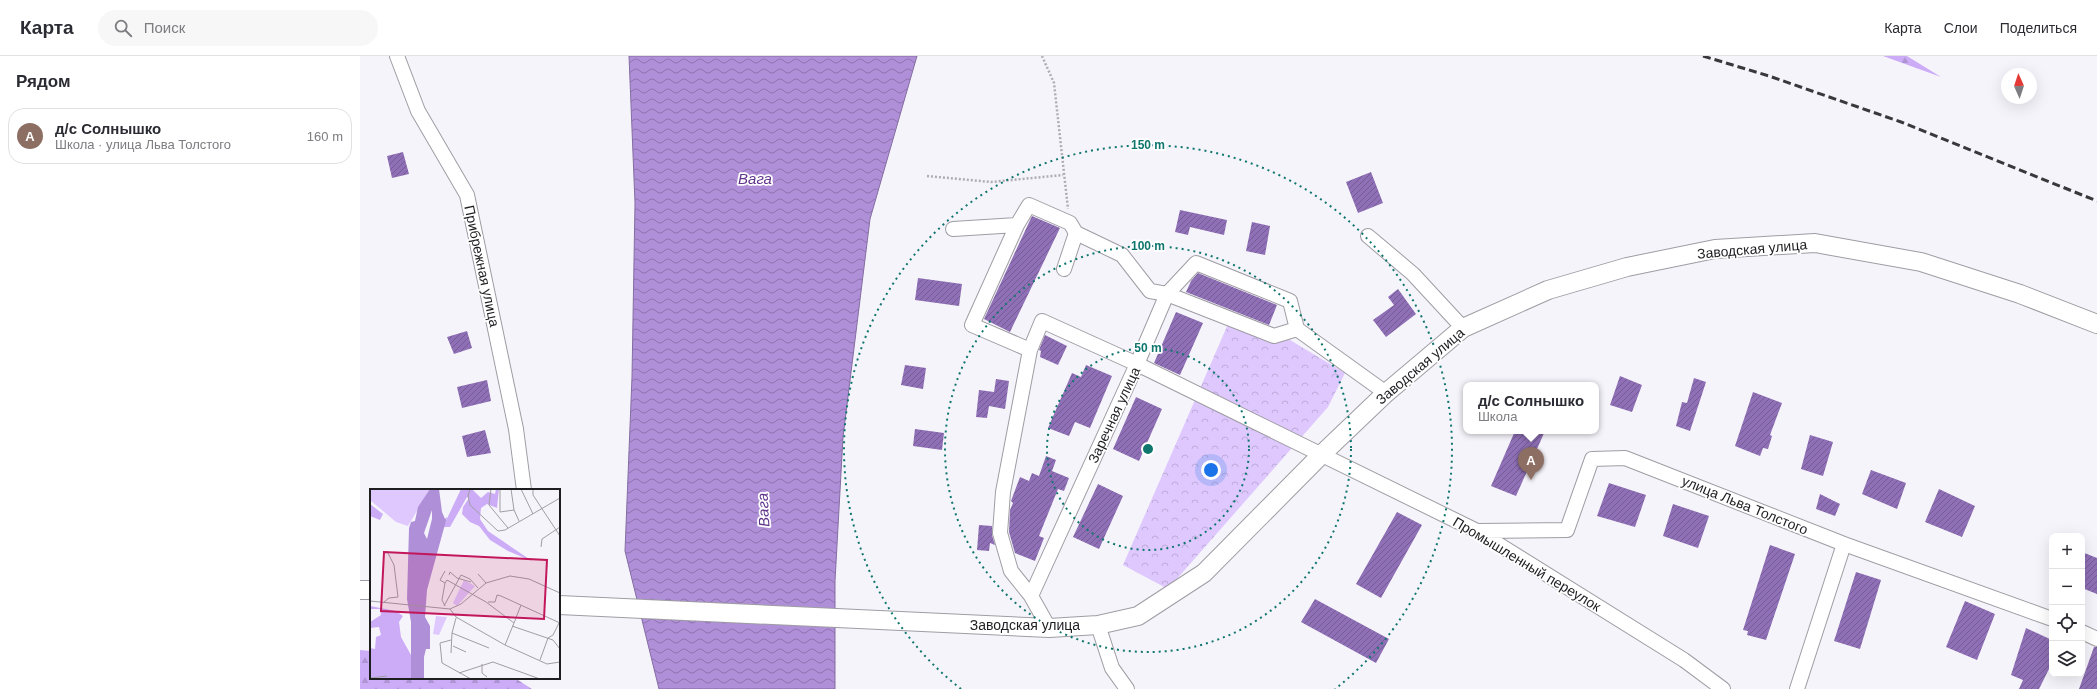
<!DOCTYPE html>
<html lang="ru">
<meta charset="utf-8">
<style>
body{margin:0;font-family:Helvetica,sans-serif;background:#f7f7f7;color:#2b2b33}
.controls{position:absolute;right:12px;bottom:12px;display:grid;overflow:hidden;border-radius:8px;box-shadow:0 4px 16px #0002}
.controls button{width:36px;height:36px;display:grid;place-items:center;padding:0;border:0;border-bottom:1px solid #e1e1e2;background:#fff;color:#2b2b33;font:20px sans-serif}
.compass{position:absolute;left:1641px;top:12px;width:36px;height:36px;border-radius:50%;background:#fff;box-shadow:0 4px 16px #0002;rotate:357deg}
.you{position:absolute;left:851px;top:414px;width:14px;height:14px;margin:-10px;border:3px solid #fff;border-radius:50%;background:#1a73e8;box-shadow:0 0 0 6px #1a73e833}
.badge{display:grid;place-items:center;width:26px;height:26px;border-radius:50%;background:#ea580c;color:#fff;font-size:13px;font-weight:700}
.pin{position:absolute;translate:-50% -33px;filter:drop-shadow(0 1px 2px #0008)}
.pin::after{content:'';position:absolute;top:21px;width:14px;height:12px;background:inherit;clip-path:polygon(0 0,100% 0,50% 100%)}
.popup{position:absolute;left:1103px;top:326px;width:136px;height:52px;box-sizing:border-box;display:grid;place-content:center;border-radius:8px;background:#fff;filter:drop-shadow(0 1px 3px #0005);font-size:13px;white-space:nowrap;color:#7c7c81}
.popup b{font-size:15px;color:#2b2b33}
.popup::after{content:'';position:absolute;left:50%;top:100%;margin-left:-8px;border:8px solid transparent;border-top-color:#fff}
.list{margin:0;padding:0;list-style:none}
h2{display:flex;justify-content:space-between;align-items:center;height:52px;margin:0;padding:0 16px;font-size:17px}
h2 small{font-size:13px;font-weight:400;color:#7c7c81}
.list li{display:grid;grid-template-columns:26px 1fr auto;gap:12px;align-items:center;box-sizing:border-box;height:56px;margin:0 8px 8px;padding:0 8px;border:1px solid #e1e1e2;border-radius:16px}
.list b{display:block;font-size:15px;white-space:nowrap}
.list p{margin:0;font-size:13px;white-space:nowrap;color:#7c7c81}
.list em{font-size:13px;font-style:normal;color:#7c7c81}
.icon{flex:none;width:22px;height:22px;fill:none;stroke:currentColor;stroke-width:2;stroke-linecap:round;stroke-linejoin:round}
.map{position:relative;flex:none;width:1737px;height:633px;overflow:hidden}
header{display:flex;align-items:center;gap:24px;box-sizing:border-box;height:56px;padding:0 20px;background:#fff;border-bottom:1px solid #e1e1e2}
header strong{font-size:19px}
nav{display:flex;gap:22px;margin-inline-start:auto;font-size:14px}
.search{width:280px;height:36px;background:#f7f7f7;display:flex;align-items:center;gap:10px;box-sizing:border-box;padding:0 14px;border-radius:22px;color:#7c7c81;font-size:15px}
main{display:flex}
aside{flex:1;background:#fff}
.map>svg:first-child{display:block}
.forest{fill:url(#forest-firs)}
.park{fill:url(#park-crowns)}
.water{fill:url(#water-waves);stroke:#846da1}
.building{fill:url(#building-hatch)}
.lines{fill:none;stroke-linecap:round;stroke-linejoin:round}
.minor-casing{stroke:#9f9da3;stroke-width:16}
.major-casing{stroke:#9f9da3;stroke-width:20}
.path{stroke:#afadb3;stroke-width:2.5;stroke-dasharray:2 2;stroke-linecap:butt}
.minor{stroke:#fff;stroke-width:14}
.major{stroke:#fff;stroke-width:18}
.rail{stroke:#39383b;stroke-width:3;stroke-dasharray:8 4;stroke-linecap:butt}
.ring{fill:none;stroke:#0f766e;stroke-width:2;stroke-dasharray:2 4}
.labels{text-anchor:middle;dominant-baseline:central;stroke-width:3.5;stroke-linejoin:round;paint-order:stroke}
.street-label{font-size:14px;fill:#1e1d20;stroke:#fff}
.water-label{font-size:15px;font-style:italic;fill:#5f358b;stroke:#fff}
.inset-road{fill:none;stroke:#a09ea3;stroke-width:1}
.view{fill:#c2185b;fill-opacity:0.15;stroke:#c2185b;stroke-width:2}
.inset-edge{fill:none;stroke:#1e1d20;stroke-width:2}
.centre{fill:#0f766e;stroke:#fff;stroke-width:2}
.ring-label{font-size:12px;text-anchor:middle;font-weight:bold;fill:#0f766e;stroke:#fff;stroke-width:3.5;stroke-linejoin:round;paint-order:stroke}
</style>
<header>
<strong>Карта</strong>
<div class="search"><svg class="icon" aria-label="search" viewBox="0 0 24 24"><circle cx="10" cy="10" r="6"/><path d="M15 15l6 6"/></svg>Поиск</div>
<nav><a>Карта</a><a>Слои</a><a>Поделиться</a></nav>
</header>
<main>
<aside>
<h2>Рядом<small></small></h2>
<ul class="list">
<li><span class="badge" style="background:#8d6e63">A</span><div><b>д/с Солнышко</b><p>Школа · улица Льва Толстого</p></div><em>160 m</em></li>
</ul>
</aside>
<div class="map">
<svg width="1737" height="633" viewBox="0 0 1737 633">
<defs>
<pattern id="forest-firs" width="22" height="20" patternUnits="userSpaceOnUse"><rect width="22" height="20" fill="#ccacf7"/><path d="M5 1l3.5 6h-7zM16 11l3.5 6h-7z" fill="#af94d3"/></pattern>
<pattern id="park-crowns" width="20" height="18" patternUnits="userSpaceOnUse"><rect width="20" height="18" fill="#dec8fe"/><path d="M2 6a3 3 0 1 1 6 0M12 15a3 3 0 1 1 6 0" fill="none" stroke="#beabd9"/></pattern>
<pattern id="water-waves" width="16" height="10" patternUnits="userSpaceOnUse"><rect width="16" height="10" fill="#af8fd8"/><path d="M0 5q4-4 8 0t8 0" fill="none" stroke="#8e74af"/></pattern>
<pattern id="building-hatch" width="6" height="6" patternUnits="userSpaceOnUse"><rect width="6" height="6" fill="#8f70b6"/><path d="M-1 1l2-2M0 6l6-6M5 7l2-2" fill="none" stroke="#745b94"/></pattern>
</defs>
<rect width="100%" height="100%" fill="#f6f4fb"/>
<!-- forest -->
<path class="forest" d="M1523,0H1547L1581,21Z
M0,594L11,595V622H148L158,624L172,633H0Z"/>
<!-- park -->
<path class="park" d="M872,259L930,284L985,317L968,351L808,533L763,509Z"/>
<!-- water -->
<path class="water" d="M269,0H557L510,163L483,381L475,525V633H299L265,495L272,321L275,147Z"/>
<!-- building -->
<path class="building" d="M43,96L49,118L32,122L27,100Z
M1011,116L1023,147L998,157L986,126Z
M820,154L867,164L864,179L830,171L828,179L815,176Z
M672,160L700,172L650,276L624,263Z
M892,166L910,170L905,199L886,195Z
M838,217L917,249L909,269L826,236L831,225Z
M558,222L602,228L599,250L555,244Z
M1038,233L1056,258L1026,281L1013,264L1034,249L1028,241Z
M816,256L843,267L820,319L794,307Z
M107,275L112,292L94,298L87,281Z
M685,279L707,290L698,309L680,301L681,295L679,294Z
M545,309L566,312L563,333L541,329Z
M726,309L752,320L730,372L715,366L709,380L688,372L712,317L721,321Z
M1260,320L1282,329L1272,356L1250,349Z
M1334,322L1346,326L1330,375L1316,370L1322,346L1327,347Z
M636,323L649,325L645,353L629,350L627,362L616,361L619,334L634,336Z
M127,324L131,345L102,352L97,331Z
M1393,336L1422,347L1410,379L1412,380L1408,393L1403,392L1400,400L1375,390Z
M776,341L802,353L779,405L753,393Z
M555,373L584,377L582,394L553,390Z
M125,374L131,397L107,401L102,380Z
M1155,375H1185L1156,440L1131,430Z
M1450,379L1473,386L1463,420L1441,413Z
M686,400L696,404L692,415L709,422L704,435L698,433L679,480L684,482L675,505L655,497L649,476L650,454L653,447L651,445L660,421L669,425L672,417L679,420Z
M1511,414L1546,427L1537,453L1502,438Z
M1249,427L1286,439L1275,471L1237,460Z
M738,428L763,440L739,493L713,481Z
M1579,433L1615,450L1602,481L1565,466Z
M1460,438L1480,448L1475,460L1456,453Z
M1313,448L1349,460L1338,492L1303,480Z
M1037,456L1062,469L1021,542L996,528Z
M619,469L632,470V479L635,489L630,487L629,495L617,494Z
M1410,489L1435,498L1406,584L1387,579L1388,575L1383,574Z
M1722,496L1737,502V538L1722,532Z
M1496,516L1521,524L1500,593L1474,585Z
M955,543L1029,583L1016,607L941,566Z
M1605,545L1635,558L1617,604L1586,591Z
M1666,572L1692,584V607L1679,633H1659L1663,624L1651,619Z
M1734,591H1737V633H1719Z"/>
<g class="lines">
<defs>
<path id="minor" d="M37,0L58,55L107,139L156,373L164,434
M657,169L612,269L670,294L682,265L777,308L1117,475L1324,604L1363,633
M593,173L657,169L669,149L710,167L716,177
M1008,180L1053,218L1103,272
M704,213L716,177L762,199L790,235L807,238L914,280L937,273
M670,294L643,436L640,477L651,515L671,540L689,572
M1118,475L1207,474L1232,403L1265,402L1484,488L1692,563
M671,540L777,308L807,238L836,207L930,245L937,273L1026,337
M738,569L752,612L767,633
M1722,576L1737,583
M1437,633L1484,488"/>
<path id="major" d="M0,534H11
M199,549L689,572L738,569L778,560L844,517L961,399L1026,337L1103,272L1188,234L1267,211L1355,193L1455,187L1561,206L1660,238L1737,268"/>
</defs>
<!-- minor casing -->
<use href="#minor" class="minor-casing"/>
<!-- major casing -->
<use href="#major" class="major-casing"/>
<!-- path -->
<path class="path" d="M682,0L694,27L708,153
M567,120L631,126L703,119"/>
<!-- minor -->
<use href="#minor" class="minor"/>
<!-- major -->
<use href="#major" class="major"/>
<!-- rail -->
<path class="rail" d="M1343,0L1409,20L1541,66L1737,145"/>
</g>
<!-- distance rings -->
<g class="ring">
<circle cx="788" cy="393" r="101"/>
<circle cx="788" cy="393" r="203"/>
<path d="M601 633A304 304 0 1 1 975 633"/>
</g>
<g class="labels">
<!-- street labels -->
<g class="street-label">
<text transform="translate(1392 193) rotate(-5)">Заводская улица</text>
<text transform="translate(122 210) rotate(78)">Прибрежная улица</text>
<text transform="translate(1060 310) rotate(-40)">Заводская улица</text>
<text transform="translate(754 359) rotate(-65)">Заречная улица</text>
<text transform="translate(1385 449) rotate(22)">улица Льва Толстого</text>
<text transform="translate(1167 508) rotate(31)">Промышленный переулок</text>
<text x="665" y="569">Заводская улица</text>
</g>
<!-- water labels -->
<g class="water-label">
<text x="395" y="122">Вага</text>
<text transform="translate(403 454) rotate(-93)">Вага</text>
</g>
</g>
<!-- overview -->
<g transform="translate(10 433)">
<rect width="190" height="190" fill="#f6f4fb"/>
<path d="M0,0H60L38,37L26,33L0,11Z" fill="#dec8fe"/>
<path d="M91,0H102L111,9L118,3L125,5L126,0H129L127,19L117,15L111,19L110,30L118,42L162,72L138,62L120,51L109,37L100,33L92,25L93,18L99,9L97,8L80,38H73ZM0,15L13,25L10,31L0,27ZM0,117L26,122L33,127L29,133L31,148L41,166V190H0V159L5,160L6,148L11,146L9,138L0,139V133L11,126L10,120H0Z" fill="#ccacf7"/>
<path d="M94,91L105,97L87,117L83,114ZM66,127L77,128L69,146L63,145Z" fill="#dec8fe"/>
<path d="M60,0H69L72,23L75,30L77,28L57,101L55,128L60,137V160H56L54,168V190H41V133L37,110L39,39L41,33L45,32L48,18ZM62,21V30L57,50L54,44Z" fill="#af8fd8" fill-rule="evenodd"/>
<path class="inset-road" d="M100,0L98,7L100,16L128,42L135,41L190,9M121,0L119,16L138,39M141,0L144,21L149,32M151,0L163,25M163,0V6L190,47M130,23V0M130,23L144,21M171,58L172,50L190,38M75,82L70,91L75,94L77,91L116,113L144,134L135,156M108,85L116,94M79,86L80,83L87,89L101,93M0,112L80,120L91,115L116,94L140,87L159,90L190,104M14,113L19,109L28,108L24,76L17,62M118,113H125L127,106L131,107L190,134M74,117L91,86L100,90L108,99M75,117L72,111L75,94M80,120L86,128L135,156L177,175L190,173M86,129L82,144L119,159M144,134L151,116M142,137L183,151L190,160M81,151L70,154L72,174L101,190M83,157L96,163M81,164L82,144M170,171L178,149L183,146L189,134M112,175V184L117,188M89,184L123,173L170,190M0,189L17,187"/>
<path class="view" d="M14,63L177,71L174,130L11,122Z"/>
<rect width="190" height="190" class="inset-edge"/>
</g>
<circle cx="788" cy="393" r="6" class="centre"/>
<g class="ring-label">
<text x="788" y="93">150 m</text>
<text x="788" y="194">100 m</text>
<text x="788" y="296">50 m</text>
</g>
</svg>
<div class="controls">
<button>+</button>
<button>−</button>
<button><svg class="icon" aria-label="locate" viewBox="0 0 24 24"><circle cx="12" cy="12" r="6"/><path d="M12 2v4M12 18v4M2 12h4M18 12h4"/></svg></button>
<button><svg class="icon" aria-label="layers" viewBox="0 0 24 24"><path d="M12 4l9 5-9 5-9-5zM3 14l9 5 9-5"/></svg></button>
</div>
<svg class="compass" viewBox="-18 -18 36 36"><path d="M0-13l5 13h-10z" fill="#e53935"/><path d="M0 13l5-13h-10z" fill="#7c7c81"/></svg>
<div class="you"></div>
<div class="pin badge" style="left:1171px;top:424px;background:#8d6e63">A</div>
<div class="popup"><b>д/с Солнышко</b>Школа</div>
</div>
</main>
